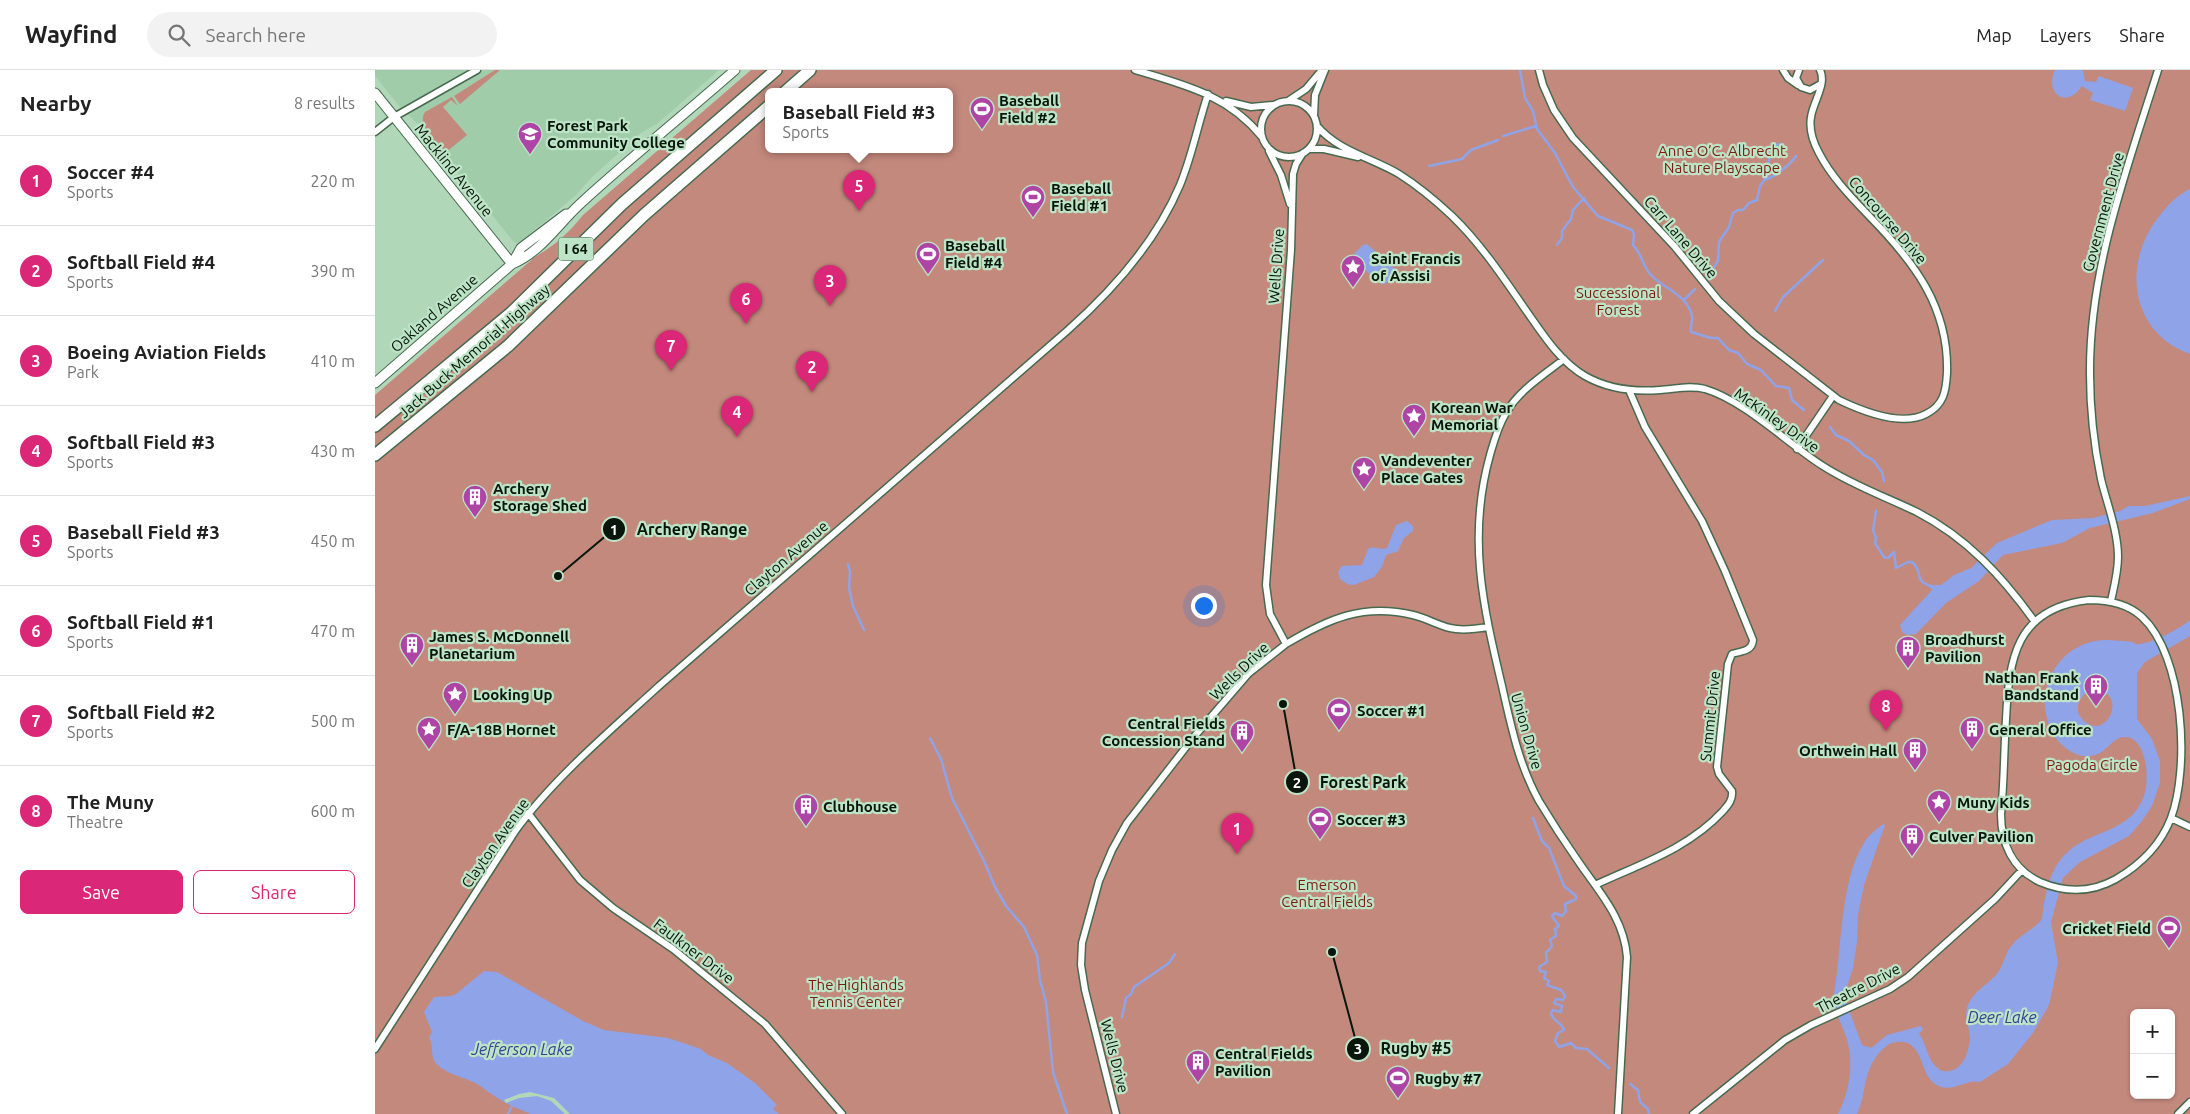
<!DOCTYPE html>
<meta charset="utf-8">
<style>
body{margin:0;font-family:Ubuntu,sans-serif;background:#f2f2f2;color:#222}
.controls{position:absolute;right:15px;bottom:15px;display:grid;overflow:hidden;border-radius:8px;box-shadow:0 1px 4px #0004}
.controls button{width:45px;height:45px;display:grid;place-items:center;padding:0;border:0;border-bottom:1px solid #e0e0e0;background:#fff;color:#222;font:25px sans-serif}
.you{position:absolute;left:828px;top:535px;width:18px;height:18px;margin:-12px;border:4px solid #fff;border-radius:50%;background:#1a73e8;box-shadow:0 0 0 8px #1a73e833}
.badge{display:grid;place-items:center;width:32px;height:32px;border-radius:50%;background:#db2777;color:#fff;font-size:16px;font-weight:700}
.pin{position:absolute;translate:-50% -41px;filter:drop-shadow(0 1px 2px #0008)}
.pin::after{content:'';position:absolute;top:26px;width:18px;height:15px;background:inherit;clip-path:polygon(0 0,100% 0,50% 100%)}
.popup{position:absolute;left:390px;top:18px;width:188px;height:65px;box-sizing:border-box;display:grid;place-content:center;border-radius:8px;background:#fff;filter:drop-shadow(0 1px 4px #0005);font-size:16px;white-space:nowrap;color:#767676}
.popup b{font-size:19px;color:#222}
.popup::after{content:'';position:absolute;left:50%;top:100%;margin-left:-10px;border:10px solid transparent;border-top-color:#fff}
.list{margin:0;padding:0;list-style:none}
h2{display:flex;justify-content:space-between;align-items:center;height:65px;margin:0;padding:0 20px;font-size:21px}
h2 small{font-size:16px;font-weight:400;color:#767676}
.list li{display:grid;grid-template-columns:32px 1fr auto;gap:15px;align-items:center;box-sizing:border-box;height:90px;padding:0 20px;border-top:1px solid #e0e0e0}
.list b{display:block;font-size:19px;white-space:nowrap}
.list p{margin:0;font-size:16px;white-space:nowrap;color:#767676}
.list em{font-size:16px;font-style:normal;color:#767676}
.actions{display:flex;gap:10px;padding:15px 20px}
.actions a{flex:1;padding:11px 0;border:1px solid #db2777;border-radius:8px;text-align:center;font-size:18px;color:#db2777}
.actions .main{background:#db2777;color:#fff}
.icon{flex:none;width:28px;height:28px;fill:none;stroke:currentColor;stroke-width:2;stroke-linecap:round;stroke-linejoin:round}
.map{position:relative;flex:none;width:1815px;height:1044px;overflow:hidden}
header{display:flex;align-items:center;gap:30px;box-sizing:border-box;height:70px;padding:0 25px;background:#fff;border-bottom:1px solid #e0e0e0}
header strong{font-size:24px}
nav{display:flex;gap:28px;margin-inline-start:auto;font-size:18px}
.search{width:350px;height:45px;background:#f2f2f2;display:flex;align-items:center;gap:12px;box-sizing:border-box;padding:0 18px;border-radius:28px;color:#767676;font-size:19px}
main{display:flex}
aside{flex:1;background:#fff}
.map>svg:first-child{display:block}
.built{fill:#a0ccaa}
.green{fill:#c4897d;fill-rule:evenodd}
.water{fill:#8fa3e8;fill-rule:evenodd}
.pier{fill:#b1d7b9}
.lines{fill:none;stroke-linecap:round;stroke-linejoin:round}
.stream{stroke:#8fa3e8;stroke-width:2.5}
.street-casing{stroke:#476a4f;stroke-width:9}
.secondary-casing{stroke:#476a4f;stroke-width:11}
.highway-casing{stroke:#476a4f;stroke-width:14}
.street{stroke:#fff;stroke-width:6}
.secondary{stroke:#fff;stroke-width:9}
.highway{stroke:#fff;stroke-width:11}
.labels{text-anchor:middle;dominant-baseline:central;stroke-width:4.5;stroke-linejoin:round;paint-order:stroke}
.shield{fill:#bde4c6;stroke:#3e5443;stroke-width:1}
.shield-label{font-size:14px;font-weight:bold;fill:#08160b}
.poi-label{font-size:15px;font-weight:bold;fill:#08160b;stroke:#bde4c6;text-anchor:start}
.park-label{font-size:15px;fill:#7c1c0f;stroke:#bde4c6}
.street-label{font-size:15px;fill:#08160b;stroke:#bde4c6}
.water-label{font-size:16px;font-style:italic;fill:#324191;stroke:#bde4c6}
.leader{fill:none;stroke:#08160b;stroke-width:2}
.callout-dot{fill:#08160b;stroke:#bde4c6;stroke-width:2}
.mark-label{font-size:15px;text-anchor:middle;font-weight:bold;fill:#fff}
.callout-label{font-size:16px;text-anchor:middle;font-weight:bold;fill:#08160b;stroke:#bde4c6;stroke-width:4.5;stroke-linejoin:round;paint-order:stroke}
</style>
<header>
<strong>Wayfind</strong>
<div class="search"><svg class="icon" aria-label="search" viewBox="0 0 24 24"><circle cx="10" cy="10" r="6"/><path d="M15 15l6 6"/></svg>Search here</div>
<nav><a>Map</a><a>Layers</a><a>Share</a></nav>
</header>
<main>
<aside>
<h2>Nearby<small>8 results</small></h2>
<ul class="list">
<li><span class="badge">1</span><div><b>Soccer #4</b><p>Sports</p></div><em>220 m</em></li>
<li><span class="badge">2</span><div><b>Softball Field #4</b><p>Sports</p></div><em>390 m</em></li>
<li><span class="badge">3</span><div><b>Boeing Aviation Fields</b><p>Park</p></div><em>410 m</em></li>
<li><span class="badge">4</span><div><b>Softball Field #3</b><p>Sports</p></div><em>430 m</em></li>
<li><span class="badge">5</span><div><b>Baseball Field #3</b><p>Sports</p></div><em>450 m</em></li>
<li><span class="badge">6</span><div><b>Softball Field #1</b><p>Sports</p></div><em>470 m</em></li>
<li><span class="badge">7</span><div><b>Softball Field #2</b><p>Sports</p></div><em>500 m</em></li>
<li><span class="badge">8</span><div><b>The Muny</b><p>Theatre</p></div><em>600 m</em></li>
</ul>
<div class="actions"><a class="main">Save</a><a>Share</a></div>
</aside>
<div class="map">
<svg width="1815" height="1044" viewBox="0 0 1815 1044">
<rect width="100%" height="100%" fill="#b1d7b9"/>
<!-- built -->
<path class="built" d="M0,0H344L283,53L266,63L217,107L201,125L147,171L141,173L138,171L45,56L25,37L0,6Z"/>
<!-- green -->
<path class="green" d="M120,0H125L85,34L79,26Z
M376,0H1815V1044H0V325L160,187C179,176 194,163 208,145ZM394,22H574V80H394ZM1759,943H1796V1025H1759Z
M77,27L83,36L76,30L68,37L92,65L70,83C62,73 41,55 50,42Z"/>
<!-- water -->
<path class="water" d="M1680,0H1708L1710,11L1721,12L1724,6L1758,18L1750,41L1715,30L1718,23L1707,16C1691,40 1669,23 1680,0Z
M1815,119V284C1753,262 1747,190 1786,144C1795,133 1802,125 1815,119Z
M992,174L1020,199V203L1010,214H1006L978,189V185L988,175Z
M1815,426V429L1778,443L1715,458L1687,473L1628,485L1604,511L1571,533L1541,564L1532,565L1527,562L1525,555L1557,520L1553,515H1566L1579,505L1596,498L1622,473L1677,450L1718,448L1745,441L1754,436H1770Z
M1032,451L1038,456V461L1029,468L1023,481L1011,485L1007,497L999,507L979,515L972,514L965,509L963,502L967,496L987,495L993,479C1000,475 1006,481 1012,478L1021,455Z
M1815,550V566L1770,592L1762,603V649L1777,669L1785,691V713L1777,736L1767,751L1754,766L1705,792L1688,808L1676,852L1683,893L1674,935L1658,963L1633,994L1605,1012C1591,1008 1576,1025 1560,1014C1548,1005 1549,989 1539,978C1535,973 1530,971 1523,972C1516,972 1512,975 1507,980C1486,1002 1493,1020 1482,1044H1463C1476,1019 1480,987 1469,961C1464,948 1458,938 1459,924C1467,879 1465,811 1489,773C1494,764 1501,760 1508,754L1510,755L1489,815L1483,845L1482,872L1478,898L1469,926L1487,975L1496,978L1512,965L1546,956L1548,959L1544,964C1553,975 1551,992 1567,1001C1586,1004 1593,986 1595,969C1595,957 1588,947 1593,935C1599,920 1615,914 1624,901C1630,892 1630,882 1638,874C1646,864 1660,859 1667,849C1670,824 1674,797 1695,780C1720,759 1756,762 1769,726C1775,710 1772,666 1749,667C1739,667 1733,679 1725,683C1703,695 1678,672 1673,652C1661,614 1686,573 1728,570C1733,570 1753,571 1757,572C1763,574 1758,575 1764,574C1776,574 1806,558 1815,550ZM1717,620C1755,619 1733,672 1709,651C1697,640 1704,624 1717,620Z
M109,901L122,902L208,951L229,960L293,968L326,979L333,985L352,993L380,1013L402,1035L398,1039L404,1044H156C143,1039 129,1033 118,1025C112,1022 108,1017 102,1014C90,1007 69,1004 60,992C55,985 59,975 54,967L57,962L49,942L59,927L76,926L81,924Z"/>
<!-- pier -->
<path class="pier" d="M155,1022L179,1028L195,1044H190L176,1031L162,1026L144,1028L131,1033L129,1030L144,1024Z"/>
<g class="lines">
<!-- stream -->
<path class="stream" d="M1145,0L1150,28L1158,41L1162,59L1180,83L1198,117L1223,146L1257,160L1259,164L1258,175C1268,185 1267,196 1276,205C1289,219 1313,225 1317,246C1318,251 1315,256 1316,262L1336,268H1343L1354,280L1363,283L1372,294L1386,300L1401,316L1414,318L1417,330L1429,340
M1128,66L1161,56
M1054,96L1087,89L1096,80L1123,70
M1389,110C1399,108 1416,94 1421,86
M1182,175L1187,168V161L1196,149L1198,140L1209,128
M1333,206L1343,191L1344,172L1354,157L1358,143L1363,140H1368L1374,133L1382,130L1385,116L1393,105L1391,98C1396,91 1394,81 1400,75L1406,74
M1309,230L1320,219
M1400,241L1408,227L1448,190
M1455,357L1461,365L1474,371L1489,385L1498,390L1507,402L1509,411
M1501,441L1498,460L1501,468L1500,473L1509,487L1513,488L1519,482L1521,498L1533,492H1537C1549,502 1538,511 1556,516
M473,494L475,502L474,518L478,536L489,560
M555,668L566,689L577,728L610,793L620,817L631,836L649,857L662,885L665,910L671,932L678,1002L692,1044
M1158,748L1167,771L1174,778L1189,816L1201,826V829L1190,834L1191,841L1187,846L1180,843L1177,846L1184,856L1180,859L1181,866L1175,870L1177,876L1171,883L1172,892L1164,897L1165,901L1171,902L1169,908L1174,911L1172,915L1186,920L1190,926L1188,930L1181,929L1179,933L1187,936L1186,942L1178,940L1176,943C1177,951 1187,952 1189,960L1183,963L1180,971L1184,977L1196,973L1201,978L1212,979L1234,998
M747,947L751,928L756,924L759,917L794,893L800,884
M1255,1014L1263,1020L1265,1032L1273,1039L1274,1044
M133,1044L137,1036"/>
<defs>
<path id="street" d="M760,0C810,15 853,25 887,67
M1164,0L1168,15L1179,40L1198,68L1300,177L1344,231L1379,264L1464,330C1487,341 1526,357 1551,344C1569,335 1571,321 1572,303C1574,238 1540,193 1496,148C1477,128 1457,108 1444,83C1438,72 1434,59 1436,47C1438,32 1452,14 1445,0
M1408,0L1413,8L1423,15
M1424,0L1421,8L1426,17L1435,20L1444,15
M851,31L876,37L898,35
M913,31L931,19L947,0
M886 59a28 28 0 1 1 56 0a28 28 0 1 1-56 0Z
M939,45L940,25L950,0
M942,56C963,81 997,88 1024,104C1043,116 1061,131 1077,146C1105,173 1128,207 1150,239C1167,263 1184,291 1210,306C1233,319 1260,322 1285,320C1300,319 1315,315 1330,319C1370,331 1413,374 1448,396C1477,415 1511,427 1542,442C1592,468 1627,506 1660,552
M0,62L19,47L102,0
M934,79H949L983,87
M894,81L906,105L915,134
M1189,289C1169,305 1144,320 1131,343C1123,356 1119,371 1115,385C1092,467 1108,536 1127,616C1136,656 1144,695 1164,731C1176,751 1189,771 1203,791C1224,822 1249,848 1252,887L1243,1044
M1422,379L1458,326
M1714,530C1733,530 1752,533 1767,547C1809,586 1815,697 1796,748C1786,774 1765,795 1741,809C1716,823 1691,823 1665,812C1637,799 1626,773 1626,744C1629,713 1629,681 1631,649C1634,588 1641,538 1714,530Z
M1736,531C1739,517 1743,502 1743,487C1743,461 1732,434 1726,409C1719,375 1715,339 1715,304C1714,199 1752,99 1783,0
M911,574C953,549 988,533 1038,545C1051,548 1062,555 1075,558C1087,561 1101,559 1113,557
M153,743L205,810L238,838L298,879L390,954L467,1044
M1796,748L1815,757
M1220,815C1265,794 1313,779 1348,741C1353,735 1358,730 1357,721L1344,704L1342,697L1353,594L1357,584C1366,581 1377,582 1378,570L1350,501L1327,451L1270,357L1254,320
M0,979L141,760C179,708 236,660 284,616L693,260C738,220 781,172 805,115C817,86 823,54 833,24
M741,1044L710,920L706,895L707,873L724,811L737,780L752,753L818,668L873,604L911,574L895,544L891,515L916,180L918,104L921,94L928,83
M1318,1044L1410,970L1436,955L1515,919L1533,907L1620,829L1647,800
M1803,1044L1815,1032"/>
<path id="secondary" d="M0,23L137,194
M137,194L146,178L191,144
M0,313L137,194C166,182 182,155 205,134C255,88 309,45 360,0"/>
<path id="highway" d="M410,22L435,0
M0,356L136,243L247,134L401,0
M0,385L133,276L269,145L394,36"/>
</defs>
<!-- street casing -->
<use href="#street" class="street-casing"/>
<!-- secondary casing -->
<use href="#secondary" class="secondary-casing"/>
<!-- highway casing -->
<use href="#highway" class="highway-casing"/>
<!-- street -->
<use href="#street" class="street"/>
<!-- secondary -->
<use href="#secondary" class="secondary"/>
<!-- highway -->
<use href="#highway" class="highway"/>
</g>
<!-- icons -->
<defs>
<symbol id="stadium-pin" viewBox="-11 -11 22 30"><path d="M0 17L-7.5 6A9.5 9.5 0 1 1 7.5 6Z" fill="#ae44a5" stroke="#bde4c6"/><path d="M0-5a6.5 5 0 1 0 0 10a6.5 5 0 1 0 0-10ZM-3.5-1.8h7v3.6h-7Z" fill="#fff"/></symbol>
<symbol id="university-pin" viewBox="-11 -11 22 30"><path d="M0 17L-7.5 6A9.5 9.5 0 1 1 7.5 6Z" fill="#ae44a5" stroke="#bde4c6"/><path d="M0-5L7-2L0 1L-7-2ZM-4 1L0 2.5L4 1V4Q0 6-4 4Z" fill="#fff"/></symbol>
<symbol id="sight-pin" viewBox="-11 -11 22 30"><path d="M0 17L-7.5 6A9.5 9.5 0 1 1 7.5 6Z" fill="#ae44a5" stroke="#bde4c6"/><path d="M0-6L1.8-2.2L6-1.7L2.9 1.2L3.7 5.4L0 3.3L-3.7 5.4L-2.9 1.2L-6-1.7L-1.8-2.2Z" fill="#fff"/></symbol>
<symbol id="building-pin" viewBox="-11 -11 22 30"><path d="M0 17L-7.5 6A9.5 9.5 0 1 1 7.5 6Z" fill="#ae44a5" stroke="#bde4c6"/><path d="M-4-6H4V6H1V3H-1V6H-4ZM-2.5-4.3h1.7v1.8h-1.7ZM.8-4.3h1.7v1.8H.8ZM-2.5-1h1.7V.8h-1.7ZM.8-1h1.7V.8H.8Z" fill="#fff"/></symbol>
</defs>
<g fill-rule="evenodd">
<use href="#stadium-pin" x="593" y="25" width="28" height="38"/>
<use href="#university-pin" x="141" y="50" width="28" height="38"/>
<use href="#stadium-pin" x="644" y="113" width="28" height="38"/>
<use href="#stadium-pin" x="539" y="170" width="28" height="38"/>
<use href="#sight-pin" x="964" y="183" width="28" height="38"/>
<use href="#sight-pin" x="1025" y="332" width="28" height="38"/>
<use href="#sight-pin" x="975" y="385" width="28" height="38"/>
<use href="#building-pin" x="86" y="413" width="28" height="38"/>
<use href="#building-pin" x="23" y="561" width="28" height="38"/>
<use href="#building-pin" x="1519" y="564" width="28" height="38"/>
<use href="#building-pin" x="1707" y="602" width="28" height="38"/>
<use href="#sight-pin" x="66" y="610" width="28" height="38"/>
<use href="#stadium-pin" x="950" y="626" width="28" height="38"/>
<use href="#sight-pin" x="40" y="645" width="28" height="38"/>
<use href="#building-pin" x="1583" y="645" width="28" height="38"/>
<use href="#building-pin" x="853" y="648" width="28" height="38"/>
<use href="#building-pin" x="1526" y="666" width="28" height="38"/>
<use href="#sight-pin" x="1550" y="718" width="28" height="38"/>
<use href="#building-pin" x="417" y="722" width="28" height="38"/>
<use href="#stadium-pin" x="931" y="735" width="28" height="38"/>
<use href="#building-pin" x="1523" y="752" width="28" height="38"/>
<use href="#stadium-pin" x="1780" y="844" width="28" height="38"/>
<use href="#building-pin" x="809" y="978" width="28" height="38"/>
<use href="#stadium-pin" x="1009" y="994" width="28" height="38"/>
</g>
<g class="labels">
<!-- shield labels -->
<rect class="shield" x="183.5" y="167.5" width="35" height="23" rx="4"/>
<g class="shield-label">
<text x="201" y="179">I 64</text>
</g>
<!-- poi labels -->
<g class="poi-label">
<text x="624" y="30">Baseball<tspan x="624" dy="17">Field #2</tspan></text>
<text x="172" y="55">Forest Park<tspan x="172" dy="17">Community College</tspan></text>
<text x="676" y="118">Baseball<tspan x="676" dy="17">Field #1</tspan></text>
<text x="570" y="175">Baseball<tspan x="570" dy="17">Field #4</tspan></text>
<text x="996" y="188">Saint Francis<tspan x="996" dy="17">of Assisi</tspan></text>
<text x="1056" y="337">Korean War<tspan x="1056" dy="17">Memorial</tspan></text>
<text x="1006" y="390">Vandeventer<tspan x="1006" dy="17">Place Gates</tspan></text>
<text x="118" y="418">Archery<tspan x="118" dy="17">Storage Shed</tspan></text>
<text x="54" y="566">James S. McDonnell<tspan x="54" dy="17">Planetarium</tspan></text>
<text x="1550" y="569">Broadhurst<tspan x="1550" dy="17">Pavilion</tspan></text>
<text x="1704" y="607" text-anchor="end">Nathan Frank<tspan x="1704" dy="17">Bandstand</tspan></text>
<text x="98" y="624">Looking Up</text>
<text x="982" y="640">Soccer #1</text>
<text x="850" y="653" text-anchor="end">Central Fields<tspan x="850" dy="17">Concession Stand</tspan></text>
<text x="72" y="659">F/A-18B Hornet</text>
<text x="1614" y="659">General Office</text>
<text x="1522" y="680" text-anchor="end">Orthwein Hall</text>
<text x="1582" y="732">Muny Kids</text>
<text x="448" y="736">Clubhouse</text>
<text x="962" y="749">Soccer #3</text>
<text x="1554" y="766">Culver Pavilion</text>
<text x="1776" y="858" text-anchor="end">Cricket Field</text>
<text x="840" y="983">Central Fields<tspan x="840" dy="17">Pavilion</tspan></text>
<text x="1040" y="1008">Rugby #7</text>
</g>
<!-- park labels -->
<g class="park-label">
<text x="1347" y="80">Anne O’C. Albrecht<tspan x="1347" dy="17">Nature Playscape</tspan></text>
<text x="1243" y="222">Successional<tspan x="1243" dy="17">Forest</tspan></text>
<text x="1717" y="694">Pagoda Circle</text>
<text x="952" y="814">Emerson<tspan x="952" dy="17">Central Fields</tspan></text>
<text x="481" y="914">The Highlands<tspan x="481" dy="17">Tennis Center</tspan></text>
</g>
<!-- street labels -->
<g class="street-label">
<text transform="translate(79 100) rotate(51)">Macklind Avenue</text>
<text transform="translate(1728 142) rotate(-75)">Government Drive</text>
<text transform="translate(1513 150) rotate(49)">Concourse Drive</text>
<text transform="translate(1306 167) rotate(49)">Carr Lane Drive</text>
<text transform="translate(901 196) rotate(-86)">Wells Drive</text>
<text transform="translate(59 243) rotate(-41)">Oakland Avenue</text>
<text transform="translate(99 281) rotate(-41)">Jack Buck Memorial Highway</text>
<text transform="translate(1402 350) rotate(35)">McKinley Drive</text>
<text transform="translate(411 488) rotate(-41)">Clayton Avenue</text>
<text transform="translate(864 601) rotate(-44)">Wells Drive</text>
<text transform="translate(1335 646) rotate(-84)">Summit Drive</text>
<text transform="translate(1152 661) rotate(74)">Union Drive</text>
<text transform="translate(120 773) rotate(-55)">Clayton Avenue</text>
<text transform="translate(319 881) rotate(37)">Faulkner Drive</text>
<text transform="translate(1483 918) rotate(-27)">Theatre Drive</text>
<text transform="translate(740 986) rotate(76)">Wells Drive</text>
</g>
<!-- water labels -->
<g class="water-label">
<text x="1627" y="947">Deer Lake</text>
<text x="147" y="979">Jefferson Lake</text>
</g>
</g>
<!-- callouts -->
<path class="leader" d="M183 506L239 459M908 634L922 712M957 882L983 979"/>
<g class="callout-dot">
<circle cx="183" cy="506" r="5"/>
<circle cx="908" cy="634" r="5"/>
<circle cx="957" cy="882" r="5"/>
<circle cx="239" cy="459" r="12"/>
<circle cx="922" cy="712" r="12"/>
<circle cx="983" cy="979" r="12"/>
</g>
<g class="mark-label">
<text x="239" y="465">1</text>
<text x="922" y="718">2</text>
<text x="983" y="984">3</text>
</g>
<g class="callout-label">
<text x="317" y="465">Archery Range</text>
<text x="988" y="718">Forest Park</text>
<text x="1041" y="984">Rugby #5</text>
</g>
</svg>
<div class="controls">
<button>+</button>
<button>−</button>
</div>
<div class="you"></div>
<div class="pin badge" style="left:862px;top:784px">1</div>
<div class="pin badge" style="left:437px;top:322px">2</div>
<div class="pin badge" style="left:455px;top:236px">3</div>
<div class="pin badge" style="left:362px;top:367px">4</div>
<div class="pin badge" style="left:484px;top:141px">5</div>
<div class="popup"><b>Baseball Field #3</b>Sports</div>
<div class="pin badge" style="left:371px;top:254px">6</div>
<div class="pin badge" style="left:296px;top:301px">7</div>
<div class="pin badge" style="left:1511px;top:661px">8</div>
</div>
</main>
